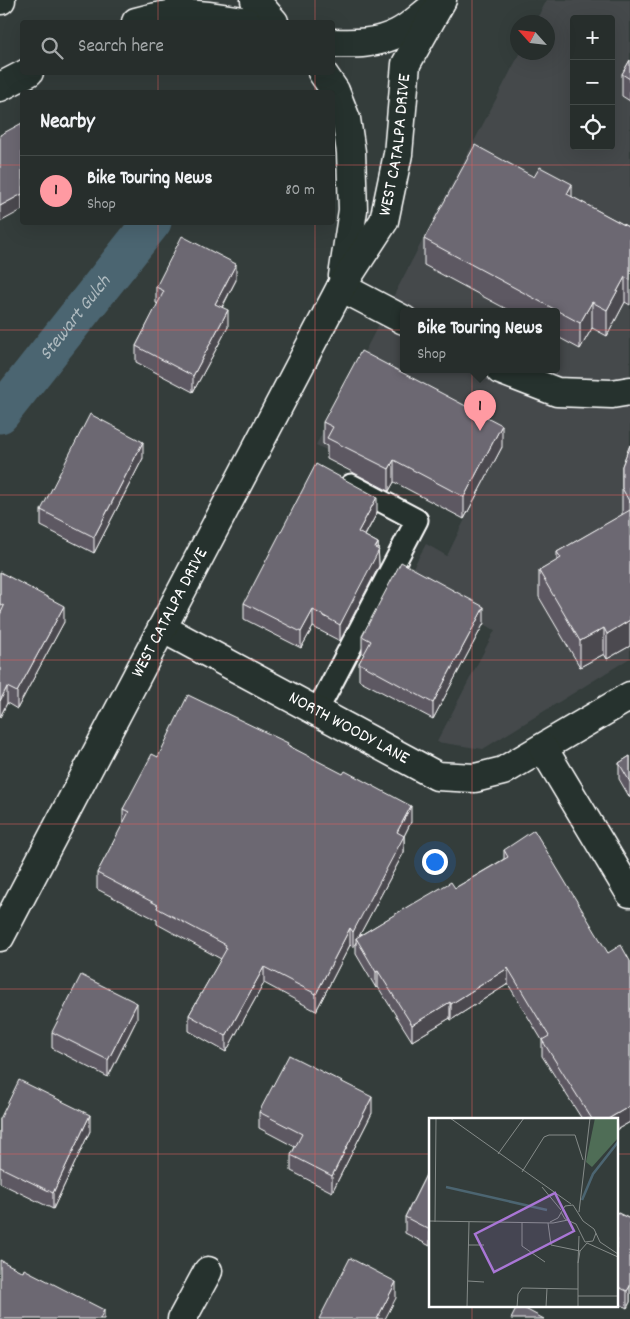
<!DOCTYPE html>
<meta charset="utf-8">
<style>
body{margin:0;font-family:Dekko,sans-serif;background:#333a38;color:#f1f3f6}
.controls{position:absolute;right:15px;top:15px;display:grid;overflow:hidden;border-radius:5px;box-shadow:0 5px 20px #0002}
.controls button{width:45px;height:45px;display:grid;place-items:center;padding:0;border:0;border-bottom:1px solid #434a48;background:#272e2c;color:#f1f3f6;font:25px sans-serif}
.compass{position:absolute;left:510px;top:15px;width:45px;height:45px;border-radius:50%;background:#272e2c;box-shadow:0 5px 20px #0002;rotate:297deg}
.you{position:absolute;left:434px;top:861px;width:18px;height:18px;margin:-12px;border:4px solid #fff;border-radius:50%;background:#1a73e8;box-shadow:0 0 0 8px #1a73e833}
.badge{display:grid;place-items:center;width:32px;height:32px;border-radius:50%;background:#ff9aa2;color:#111;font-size:16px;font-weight:700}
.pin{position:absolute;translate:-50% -41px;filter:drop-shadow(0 1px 2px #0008)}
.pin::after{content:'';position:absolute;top:26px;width:18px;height:15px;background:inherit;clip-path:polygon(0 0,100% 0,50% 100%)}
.popup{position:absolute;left:400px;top:308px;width:160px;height:65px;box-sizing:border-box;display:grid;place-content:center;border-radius:5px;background:#272e2c;filter:drop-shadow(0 1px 4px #0005);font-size:16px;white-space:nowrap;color:#a4a8a9}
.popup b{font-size:19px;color:#f1f3f6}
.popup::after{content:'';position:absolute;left:50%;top:100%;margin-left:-10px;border:10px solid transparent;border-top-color:#272e2c}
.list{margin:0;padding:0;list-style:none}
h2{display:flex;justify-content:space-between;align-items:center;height:65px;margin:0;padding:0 20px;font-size:21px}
h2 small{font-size:16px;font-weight:400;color:#a4a8a9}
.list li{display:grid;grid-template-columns:32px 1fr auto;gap:15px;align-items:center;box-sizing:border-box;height:70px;padding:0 20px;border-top:1px solid #434a48}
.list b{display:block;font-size:19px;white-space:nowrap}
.list p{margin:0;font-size:16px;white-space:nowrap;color:#a4a8a9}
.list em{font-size:16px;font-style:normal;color:#a4a8a9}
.icon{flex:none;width:28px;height:28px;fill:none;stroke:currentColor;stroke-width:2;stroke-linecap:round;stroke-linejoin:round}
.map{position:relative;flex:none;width:630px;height:1319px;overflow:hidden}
.search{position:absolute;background:#272e2c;box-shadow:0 5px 20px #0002;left:20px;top:20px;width:315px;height:55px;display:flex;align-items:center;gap:12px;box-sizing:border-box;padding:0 18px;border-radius:5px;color:#a4a8a9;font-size:19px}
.panel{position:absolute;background:#272e2c;box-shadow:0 5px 20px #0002;left:20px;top:90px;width:315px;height:135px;border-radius:5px}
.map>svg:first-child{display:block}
.built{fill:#454a4c;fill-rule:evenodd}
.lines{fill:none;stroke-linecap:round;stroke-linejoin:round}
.canal{stroke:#4c6571;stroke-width:39}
.service-casing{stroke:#fff;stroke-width:25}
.minor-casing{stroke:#fff;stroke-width:31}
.tertiary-casing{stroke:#fff;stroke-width:31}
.service{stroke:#26332d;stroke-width:21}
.minor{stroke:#26332d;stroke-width:28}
.tertiary{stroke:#26332d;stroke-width:28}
.wall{fill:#5d5962;stroke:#fff}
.shaded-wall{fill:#4c4850;stroke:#fff}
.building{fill:#6c6772;stroke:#fff}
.grid{fill:none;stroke:#e05e5e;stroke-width:1;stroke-opacity:0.55}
.labels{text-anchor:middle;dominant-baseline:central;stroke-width:4.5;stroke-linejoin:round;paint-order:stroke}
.street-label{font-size:18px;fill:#fff;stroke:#26332d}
.water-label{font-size:19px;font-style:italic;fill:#aebabf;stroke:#26332d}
.inset-river{fill:none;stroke:#4c6571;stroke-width:2.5}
.inset-road{fill:none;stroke:#858b89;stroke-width:1}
.view{fill:#a976d5;fill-opacity:0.15;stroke:#a976d5;stroke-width:2.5}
.inset-edge{fill:none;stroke:#fff;stroke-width:2.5}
</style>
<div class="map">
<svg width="630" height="1319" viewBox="0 0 630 1319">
<rect width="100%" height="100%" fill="#343d3b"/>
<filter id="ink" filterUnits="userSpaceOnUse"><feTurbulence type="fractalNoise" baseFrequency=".02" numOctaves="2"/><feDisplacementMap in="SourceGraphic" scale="10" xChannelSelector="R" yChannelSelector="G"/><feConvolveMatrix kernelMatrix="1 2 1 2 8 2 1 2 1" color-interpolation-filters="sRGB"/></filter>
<g filter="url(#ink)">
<!-- built -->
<path class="built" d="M547,0H630V658L483,749L437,742L495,630L404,584L426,544L447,556L466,517L316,445L520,53L548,52V22H535ZM574,19H611V146H574ZM404,312H556V370H404Z"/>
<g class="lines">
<!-- canal -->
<path class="canal" id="s1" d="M0,414L152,222"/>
<defs>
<path id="service" d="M317,711L417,520L351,485"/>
<g id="minor">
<path d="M341,287L404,320"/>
<path d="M500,370L557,392L612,394L630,391"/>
<path id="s2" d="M162,628L437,776L475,778L503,771L630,696"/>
<path d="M543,748L630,893"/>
<path d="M182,1319L208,1271"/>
</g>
<g id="tertiary">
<path d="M0,0H1"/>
<path d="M255,0L274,22"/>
<path d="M136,22C150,18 166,14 181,14C203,14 225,18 247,22"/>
<path d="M332,43C355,44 377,44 398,33C410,27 422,15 433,7"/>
<path d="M322,72L335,91L346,119L351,152L353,210L343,276"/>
<path d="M0,87L29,72"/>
<path id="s3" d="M0,937L341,287L384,221L398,154L406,64L442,0"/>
</g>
</defs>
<!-- service casing -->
<use href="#service" class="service-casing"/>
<!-- minor casing -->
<use href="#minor" class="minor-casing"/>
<!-- tertiary casing -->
<use href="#tertiary" class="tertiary-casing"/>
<!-- service -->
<use href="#service" class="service"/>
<!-- minor -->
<use href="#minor" class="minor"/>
<!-- tertiary -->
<use href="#tertiary" class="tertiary"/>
</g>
<!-- wall -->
<path class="wall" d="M630,60V101L622,96V74Z
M572,197L630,228V305L625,302L607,336L592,328L580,349L556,336V312H512L424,265V239Z
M236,280L222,308L228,327L193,392L136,362V346L158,304L156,303V287Z
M323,422L502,447L464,519L394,482L389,491L327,459V446L323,444Z
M630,445V646L607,659L604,654L580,667L539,597V571L557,561V552L622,515V466Z
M143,458L94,553L41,526V510Z
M377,513L365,536L378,543L379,566L340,641L313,627L301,648L244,619V603Z
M0,572L64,622L17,709L7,703L0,717Z
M484,623L433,719L359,680V663L364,654L362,653V636Z
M288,745L411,822L404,836V852L359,936L413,904L455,888L504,859V850L608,953L630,961V1122L616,1130V1119H582L542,1056V1040L508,984L451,1020L450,1018L412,1041L378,987L376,988L356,954V942L353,948L350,945L316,1011L264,983L226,1052L189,1031V1015L221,959L157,924V920L97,889V873L123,825V809L158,757Z
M630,756V798L619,779V763Z
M137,1019L108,1077L52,1048V1032Z
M259,1112L372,1113L332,1192L291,1171V1155L295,1147L259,1128Z
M0,1119L90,1131L53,1209L0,1183Z
M430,1167V1246L405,1233V1217Z
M616,1212L630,1219V1302L627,1308L616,1302Z"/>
<!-- shaded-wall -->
<path class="shaded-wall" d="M572,184V209L567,194Z
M22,194V210L0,222V206Z
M236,264V280L215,320V304Z
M625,277V302L607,336V310Z
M592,302V328L580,349V323Z
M228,310V327L193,392V376Z
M502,425V447L464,519V497Z
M143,442V458L94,553V537Z
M394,460V482L389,491V469Z
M377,497V513L358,548V532Z
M378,543L379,566L340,641V625Z
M64,606V622L17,709V692Z
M484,607V623L433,719V703Z
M313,610V627L301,648V632Z
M630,620V646L607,659V634Z
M604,628V654L580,667V641Z
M7,687V703L0,717V701Z
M411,806V822L404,836V852L357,940L356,938V942L353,948V932L397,832Z
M350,928V945L316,1011V994Z
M264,967V983L226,1052V1036Z
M508,968V984L451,1020V1004Z
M378,971V987L376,988V972Z
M450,1002V1018L412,1041V1025Z
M137,1003V1019L108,1077V1060Z
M372,1097V1113L332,1192V1176Z
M630,1106V1122L616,1130V1119H608Z
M90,1115V1131L53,1209V1193Z
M396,1282V1298L385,1319H377Z
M630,1286V1302L627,1308V1291Z
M104,1310V1319H100Z"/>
<!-- building -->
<path class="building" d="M630,60V79L622,74Z
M22,123V194L0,206V135Z
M475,145L534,177L540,167L572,184L567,194L630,228V280L625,277L607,310L592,302L580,323L424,239Z
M182,236L236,264L215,304L228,310L193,376L136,346L164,291L156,287Z
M361,351L502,425L464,497L394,460L389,469L327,438L333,427L323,422Z
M90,414L143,442L94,537L41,510Z
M630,445V503L622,488V466Z
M316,464L377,497L358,532L378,543L375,548L379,550L340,625L313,610L301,632L244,603Z
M630,510V620L607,634L604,628L580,641L539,571L561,558L557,552Z
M401,562L484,607L433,703L359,663L371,641L362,636Z
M0,572L64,606L17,692L7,687L0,701V615L4,606L0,604Z
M188,695L288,743L287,745L343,774L345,771L411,806L397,832L404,836L353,932L350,928L316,994L264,967L226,1036L189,1015L227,948L225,947L226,945L157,908L158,905L97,873L129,812L123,809L152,754L158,757Z
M630,756V782L619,763Z
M534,830L608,953L621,945L630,961V1106L608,1119H592L542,1040L549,1036L508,968L451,1004L450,1002L412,1025L378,971L376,972L356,938L412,904H413L451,882L455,888L508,857L504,850Z
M81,975L137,1003L108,1060L52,1032Z
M289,1055L372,1097L332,1176L291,1155L302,1134L259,1112Z
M19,1080L90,1115L53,1193L0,1167V1119Z
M430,1167V1230L405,1217Z
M616,1212L630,1219V1286L627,1291L616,1286Z
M350,1258L396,1282L377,1319H319Z
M0,1260L23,1272L24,1269L104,1310L100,1319H0Z
M518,1305L544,1319H511Z"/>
</g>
<!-- grid -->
<path class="grid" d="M158,0V22M315,0V22M472,0V1119M158,72V92M315,72V92M0,165H22M332,165H630M158,222V1319M315,222V1319M0,330H630M0,495H630M0,660H630M0,824H630M0,989H630M0,1154H430M616,1154H630M472,1305V1319"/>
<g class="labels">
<!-- street labels -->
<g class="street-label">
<text stroke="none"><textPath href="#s3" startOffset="890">WEST CATALPA DRIVE</textPath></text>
<text stroke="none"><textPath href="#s3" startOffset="366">WEST CATALPA DRIVE</textPath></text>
<text stroke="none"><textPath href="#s2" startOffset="212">NORTH WOODY LANE</textPath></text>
</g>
<!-- water labels -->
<g class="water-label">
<text stroke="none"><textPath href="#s1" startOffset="122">Stewart Gulch</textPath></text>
</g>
</g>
<!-- overview -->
<g transform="translate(429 1118)">
<rect width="189" height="189" fill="#343d3b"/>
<path d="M166,0H189V20L163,49L157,44Z" fill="#4f6d56"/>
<path class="inset-river" d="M17,69L118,92M153,82L164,56L189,24"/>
<path class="inset-road" d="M21,0L142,86M69,36L95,0M93,54L115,19L120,17H146L154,42M113,69L132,92M132,94L136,101L147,106L156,124L164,123L167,115M150,94L161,0M0,103L124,105L139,102M6,104L7,0M121,104L129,100L136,88L144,87L154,103L165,111L171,124L189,136M93,105V128L116,144M119,105L122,127L151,133M158,125L189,139M39,127H55M149,145L150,118M39,163L55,164M149,178H189M38,189L40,104M88,189L89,176L93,170L149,171M117,189L118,170M149,189V145L151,133L158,125"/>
<path class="view" d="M126,75L145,113L65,154L46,116Z"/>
<rect width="189" height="189" class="inset-edge"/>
</g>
</svg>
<div class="controls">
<button>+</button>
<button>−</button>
<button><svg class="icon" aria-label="locate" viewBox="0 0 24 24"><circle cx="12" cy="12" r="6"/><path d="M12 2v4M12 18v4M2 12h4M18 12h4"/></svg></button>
</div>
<svg class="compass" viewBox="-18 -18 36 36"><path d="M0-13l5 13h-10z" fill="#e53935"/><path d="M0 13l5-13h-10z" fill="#a4a8a9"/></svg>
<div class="you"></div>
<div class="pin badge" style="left:480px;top:431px">1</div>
<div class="popup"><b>Bike Touring News</b>Shop</div>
<div class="search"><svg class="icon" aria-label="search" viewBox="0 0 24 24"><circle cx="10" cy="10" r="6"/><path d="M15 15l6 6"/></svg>Search here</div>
<section class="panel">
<h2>Nearby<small></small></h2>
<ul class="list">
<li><span class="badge">1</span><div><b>Bike Touring News</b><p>Shop</p></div><em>80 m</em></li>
</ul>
</section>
</div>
